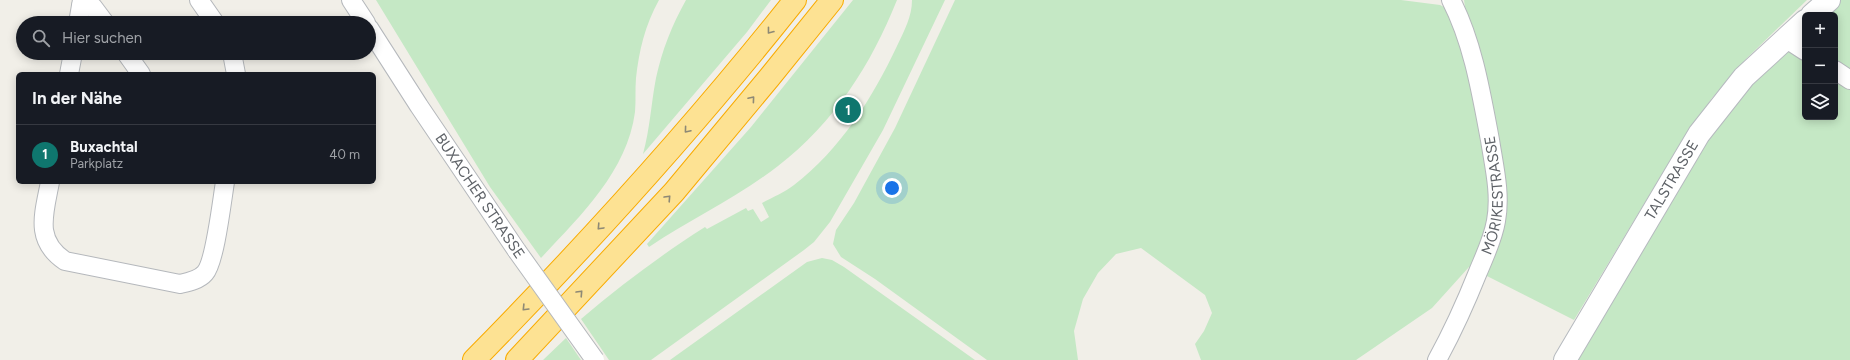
<!DOCTYPE html>
<html lang="de">
<meta charset="utf-8">
<style>
body{margin:0;font-family:Figtree,sans-serif;background:#242831;color:#f1f3f6}
.controls{position:absolute;right:12px;top:12px;display:grid;overflow:hidden;border-radius:6px;box-shadow:0 2px 10px #0003}
.controls button{width:36px;height:36px;display:grid;place-items:center;padding:0;border:0;border-bottom:1px solid #363941;background:#171b24;color:#f1f3f6;font:20px sans-serif}
.you{position:absolute;left:892px;top:188px;width:14px;height:14px;margin:-10px;border:3px solid #fff;border-radius:50%;background:#1a73e8;box-shadow:0 0 0 6px #1a73e833}
.badge{display:grid;place-items:center;width:26px;height:26px;border-radius:50%;background:#0f766e;color:#fff;font-size:13px;font-weight:700}
.pin{position:absolute;translate:-50% -50%;border:2px solid #fff;box-shadow:0 1px 4px #0006}
.list{margin:0;padding:0;list-style:none}
h2{display:flex;justify-content:space-between;align-items:center;height:52px;margin:0;padding:0 16px;font-size:17px}
h2 small{font-size:13px;font-weight:400;color:#9ea1a6}
.list li{display:grid;grid-template-columns:26px 1fr auto;gap:12px;align-items:center;box-sizing:border-box;height:60px;padding:0 16px;border-top:1px solid #363941}
.list b{display:block;font-size:15px;white-space:nowrap}
.list p{margin:0;font-size:13px;white-space:nowrap;color:#9ea1a6}
.list em{font-size:13px;font-style:normal;color:#9ea1a6}
.icon{flex:none;width:22px;height:22px;fill:none;stroke:currentColor;stroke-width:2;stroke-linecap:round;stroke-linejoin:round}
.map{position:relative;flex:none;width:1850px;height:360px;overflow:hidden}
.search{position:absolute;background:#171b24;box-shadow:0 2px 10px #0003;left:16px;top:16px;width:360px;height:44px;display:flex;align-items:center;gap:10px;box-sizing:border-box;padding:0 14px;border-radius:22px;color:#9ea1a6;font-size:15px}
.panel{position:absolute;background:#171b24;box-shadow:0 2px 10px #0003;left:16px;top:72px;width:360px;height:112px;border-radius:6px}
.map>svg:first-child{display:block}
.green{fill:#c5e8c5}
.lines{fill:none;stroke-linecap:round;stroke-linejoin:round}
.street-casing{stroke:#b5b8bc;stroke-width:20}
.secondary-casing{stroke:#b6babf;stroke-width:24}
.highway-casing{stroke:#f9ab00;stroke-width:24}
.street{stroke:#fff;stroke-width:18}
.secondary{stroke:#fff;stroke-width:22}
.highway{stroke:#fde293;stroke-width:22}
.street-bridge-casing{stroke:#b5b8bc;stroke-width:20;stroke-linecap:butt}
.street-bridge{stroke:#fff;stroke-width:18}
.oneway{stroke:#8e8975}
.labels{text-anchor:middle;dominant-baseline:central;stroke-width:3;stroke-linejoin:round;paint-order:stroke}
.street-label{font-size:15px;fill:#5f6368;stroke:#fff}
</style>
<div class="map">
<svg width="1850" height="360" viewBox="0 0 1850 360">
<rect width="100%" height="100%" fill="#f1efe8"/>
<!-- green -->
<path class="green" d="M376,0H659C645,25 639,51 636,78C635,89 636,101 635,112C627,172 580,216 541,258L490,187Z
M686,0H771L747,32L643,154C650,129 651,104 656,78C662,50 672,25 686,0Z
M853,0H897C871,65 834,123 778,166C738,197 691,219 649,247L647,244L751,127Z
M912,0H945L883,130L830,222L814,242L804,250L651,360H609L581,319C621,285 661,255 705,227L707,229L746,208L748,211L753,209L761,222L769,217L762,203C773,197 785,192 794,185C840,150 873,97 897,46C904,31 912,17 912,0Z
M955,0H1401L1440,5L1446,8L1456,20L1495,201L1476,270L1469,267L1432,308L1356,360H1201L1195,344L1204,331L1212,313L1205,295L1141,248L1116,254L1098,273L1083,299L1074,331L1078,360H987L875,279L841,257L833,244L836,230L854,203L895,128Z
M1464,0H1807L1747,58L1712,98L1676,151L1574,320L1481,273L1497,230Z
M1836,0H1850V73L1835,63V15H1819Z
M1787,50L1805,58V117H1835V77L1850,87V360H1574L1681,176L1742,92Z
M822,258L832,260L844,267L975,360H670L807,262Z
M566,338L581,360H543Z"/>
<g class="lines">
<defs>
<g id="street">
<path d="M199,0L215,23"/>
<path d="M351,0L366,23"/>
<path d="M81,6L93,7L105,23"/>
<path d="M78,23L82,0"/>
<path d="M369,28L419,106L517,251"/>
<path d="M1785,38L1805,51"/>
<path d="M126,53L141,74"/>
<path d="M232,53L236,74"/>
<path d="M1835,70L1850,80"/>
<path d="M69,74L73,53"/>
<path d="M50,182C44,214 34,240 65,261L180,284C189,282 199,280 205,273C215,262 222,200 225,182"/>
<path id="s1" d="M1437,360C1453,331 1466,302 1478,272C1485,255 1493,239 1496,221C1501,194 1494,166 1490,140C1481,92 1473,43 1451,0"/>
</g>
<g id="secondary">
<path d="M1812,15L1829,0"/>
<path id="s2" d="M1565,360L1699,134L1744,77L1805,21"/>
</g>
<path id="highway" d="M474,360C587,245 695,126 795,0
M517,360L674,192L769,78L832,0"/>
</defs>
<!-- street casing -->
<use href="#street" class="street-casing"/>
<!-- secondary casing -->
<use href="#secondary" class="secondary-casing"/>
<!-- highway casing -->
<use href="#highway" class="highway-casing"/>
<!-- street -->
<use href="#street" class="street"/>
<!-- secondary -->
<use href="#secondary" class="secondary"/>
<!-- highway -->
<use href="#highway" class="highway"/>
<defs>
<path id="street-bridge" d="M517,251L595,360"/>
</defs>
<!-- street-bridge casing -->
<use href="#street-bridge" class="street-bridge-casing"/>
<!-- street-bridge -->
<use href="#street-bridge" class="street-bridge"/>
</g>
<!-- one-way arrows -->
<defs><path id="oneway-chevron" d="M-2-3.5L2.5 0L-2 3.5" fill="none" stroke-width="1.6" stroke-linecap="round" stroke-linejoin="round"/></defs>
<g class="oneway">
<use href="#oneway-chevron" transform="translate(770 31) rotate(128)"/>
<use href="#oneway-chevron" transform="translate(752 99) rotate(-50)"/>
<use href="#oneway-chevron" transform="translate(687 130) rotate(130)"/>
<use href="#oneway-chevron" transform="translate(668 198) rotate(-47)"/>
<use href="#oneway-chevron" transform="translate(600 227) rotate(133)"/>
<use href="#oneway-chevron" transform="translate(580 293) rotate(-47)"/>
<use href="#oneway-chevron" transform="translate(525 308) rotate(134)"/>
</g>
<g class="labels">
<!-- street labels -->
<g class="street-label">
<text stroke="none"><textPath href="#s2" startOffset="209">TALSTRASSE</textPath></text>
<text stroke="none"><textPath href="#s1" startOffset="177">MÖRIKESTRASSE</textPath></text>
<text transform="translate(480 196) rotate(56)">BUXACHER STRASSE</text>
</g>
</g>
</svg>
<div class="controls">
<button>+</button>
<button>−</button>
<button><svg class="icon" aria-label="layers" viewBox="0 0 24 24"><path d="M12 4l9 5-9 5-9-5zM3 14l9 5 9-5"/></svg></button>
</div>
<div class="you"></div>
<div class="pin badge" style="left:848px;top:110px">1</div>
<div class="search"><svg class="icon" aria-label="search" viewBox="0 0 24 24"><circle cx="10" cy="10" r="6"/><path d="M15 15l6 6"/></svg>Hier suchen</div>
<section class="panel">
<h2>In der Nähe<small></small></h2>
<ul class="list">
<li><span class="badge">1</span><div><b>Buxachtal</b><p>Parkplatz</p></div><em>40 m</em></li>
</ul>
</section>
</div>
